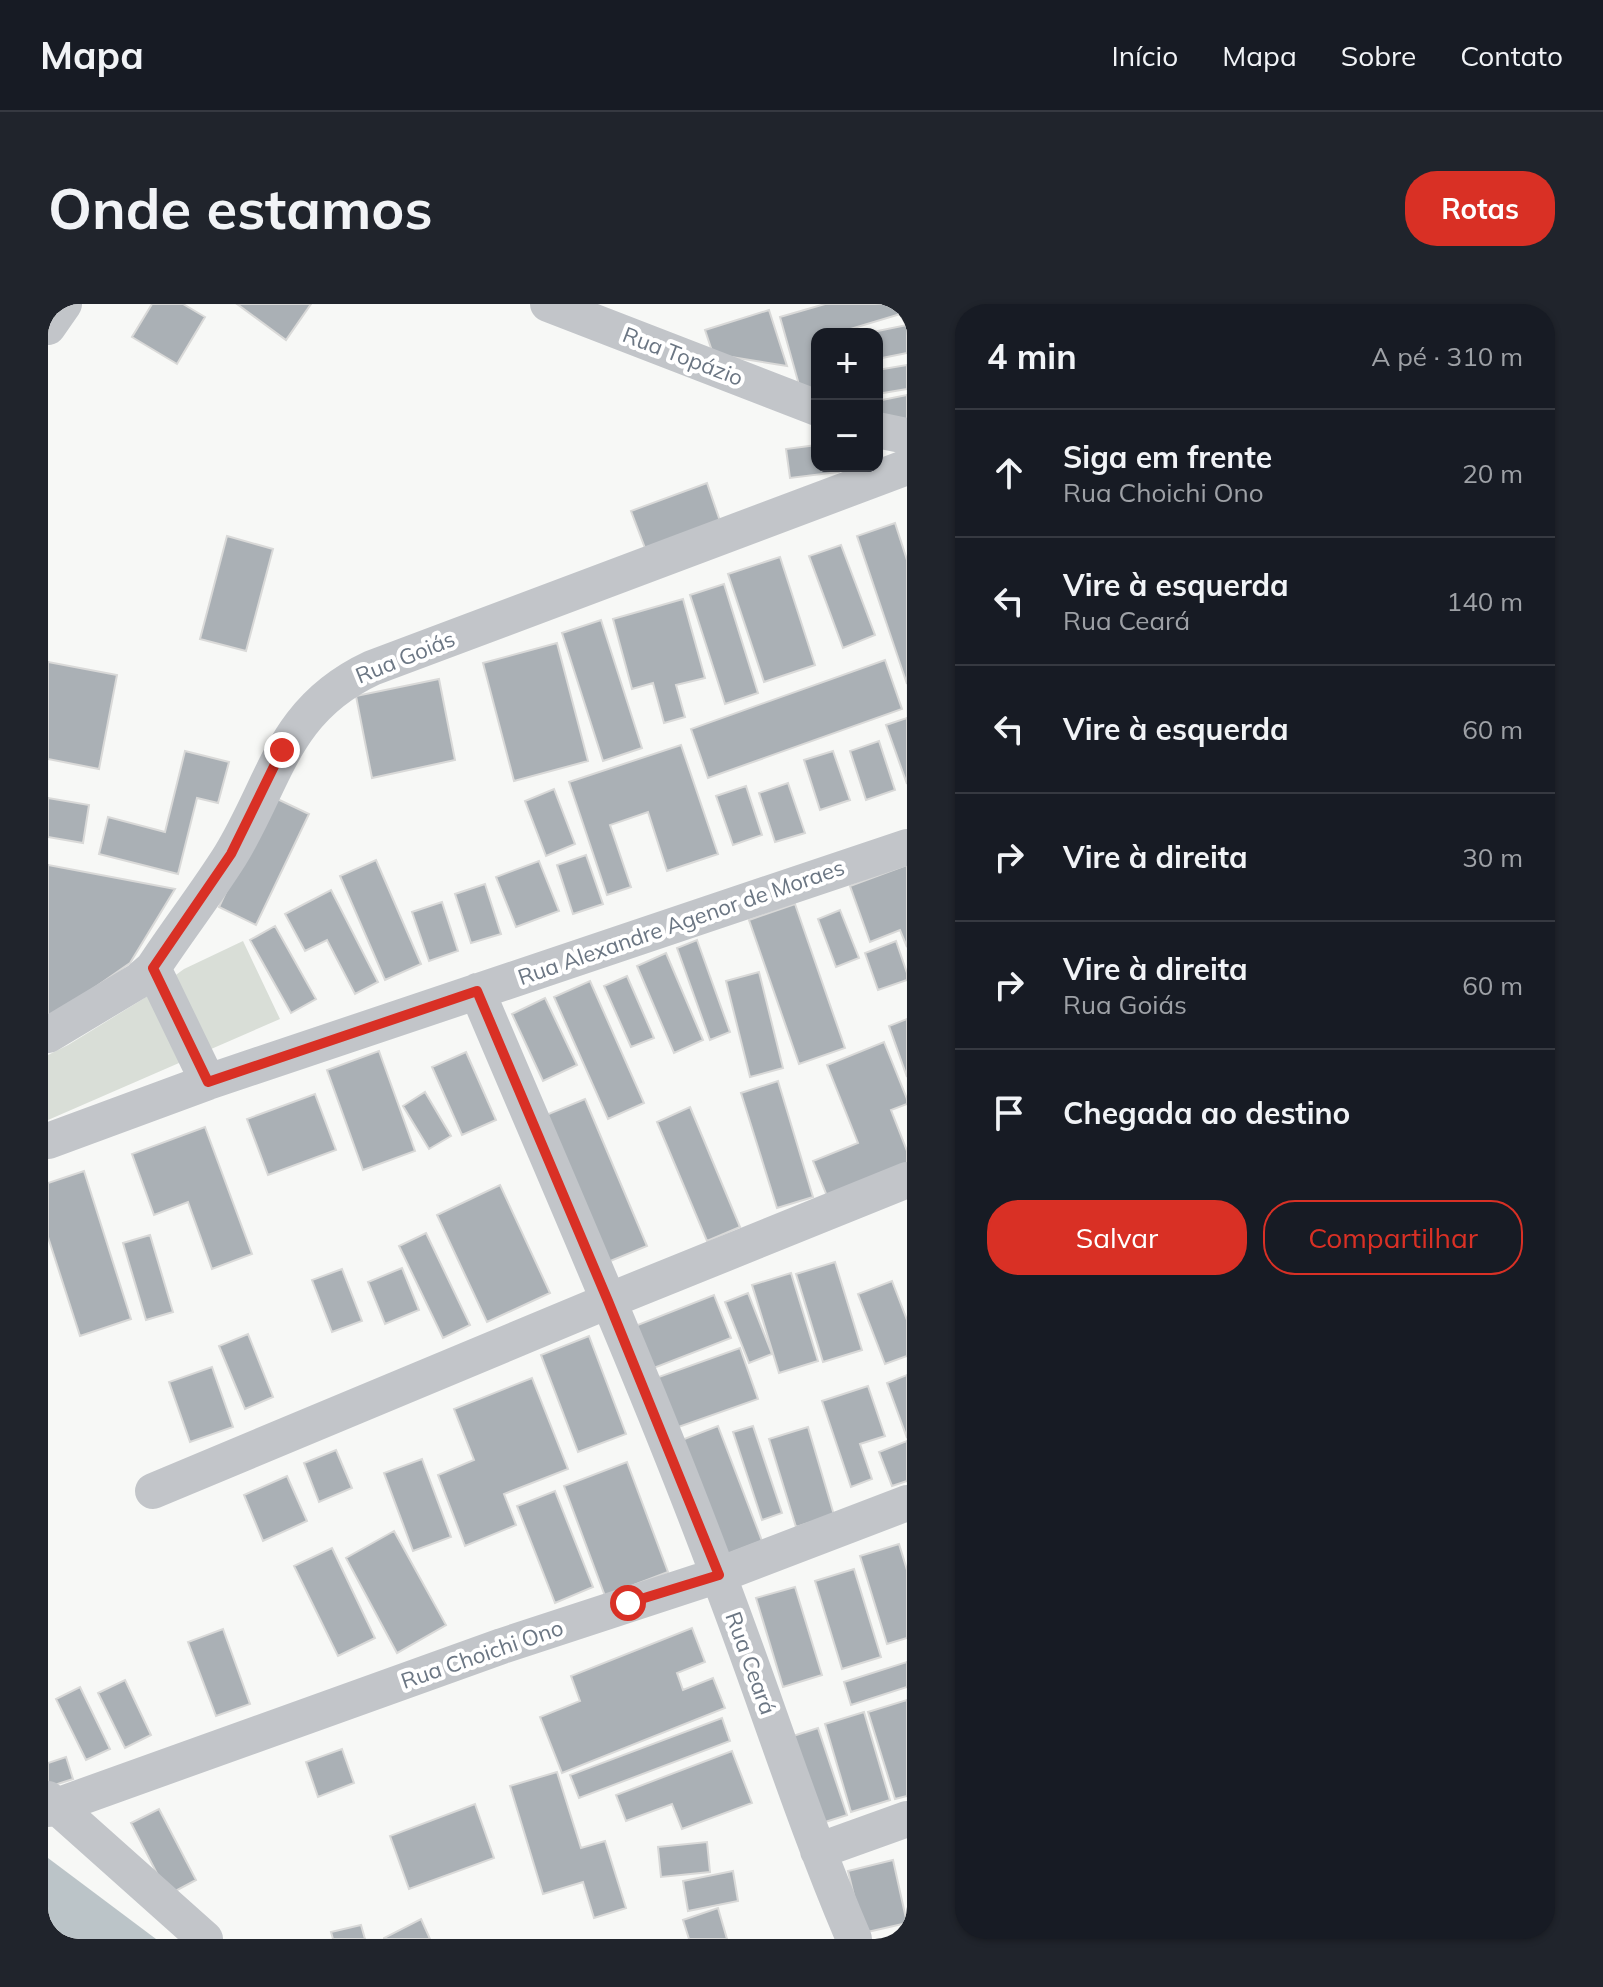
<!DOCTYPE html>
<html lang="pt">
<meta charset="utf-8">
<style>
body{margin:0;font-family:Mulish,sans-serif;background:#20242c;color:#f1f3f6}
.controls{position:absolute;right:24px;top:24px;display:grid;overflow:hidden;border-radius:16px;box-shadow:0 2px 6px #0004}
.controls button{width:72px;height:72px;display:grid;place-items:center;padding:0;border:0;border-bottom:2px solid #363941;background:#171b24;color:#f1f3f6;font:40px sans-serif}
.stop{position:absolute;width:24px;height:24px;margin:-18px;border:6px solid #d93025;border-radius:50%;background:#fff}
.stop.end{background:#d93025;border-color:#fff;box-shadow:0 2px 8px #0008}
.list{margin:0;padding:0;list-style:none}
h2{display:flex;justify-content:space-between;align-items:center;height:104px;margin:0;padding:0 32px;font-size:34px}
h2 small{font-size:26px;font-weight:400;color:#9ea1a6}
.list li{display:grid;grid-template-columns:52px 1fr auto;gap:24px;align-items:center;box-sizing:border-box;height:128px;padding:0 32px;border-top:2px solid #363941}
.list b{display:block;font-size:30px;white-space:nowrap}
.list p{margin:0;font-size:26px;white-space:nowrap;color:#9ea1a6}
.list em{font-size:26px;font-style:normal;color:#9ea1a6}
.actions{display:flex;gap:16px;padding:24px 32px}
.actions a{flex:1;padding:18px 0;border:2px solid #d93025;border-radius:32px;text-align:center;font-size:28px;color:#d93025}
.actions .main{background:#d93025;color:#fff}
.icon{flex:none;width:44px;height:44px;fill:none;stroke:currentColor;stroke-width:2;stroke-linecap:round;stroke-linejoin:round}
.map{position:relative;flex:none;width:859px;height:1635px;overflow:hidden;border-radius:32px}
header{display:flex;align-items:center;gap:48px;box-sizing:border-box;height:112px;padding:0 40px;background:#171b24;border-bottom:2px solid #363941}
header strong{font-size:38px}
nav{display:flex;gap:44px;margin-inline-start:auto;font-size:28px}
.intro{display:flex;align-items:center;justify-content:space-between;box-sizing:border-box;height:192px;padding:0 48px}
h1{margin:0;font-size:56px}
.button{padding:20px 36px;border-radius:32px;background:#d93025;color:#fff;font-size:28px;font-weight:700}
main{display:flex;gap:48px;padding:0 48px}
aside{flex:1;background:#171b24;border-radius:32px;box-shadow:0 2px 6px #0004}
.map>svg:first-child{display:block}
.green{fill:#d9ded7}
.water{fill:#bbc4c8}
.building{fill:#aab0b5;stroke:#d9d9d8;stroke-width:2}
.lines{fill:none;stroke-linecap:round;stroke-linejoin:round}
.street{stroke:#c2c5c9;stroke-width:36}
.route{stroke:#d93025;stroke-width:10}
.labels{text-anchor:middle;dominant-baseline:central;stroke-width:8;stroke-linejoin:round;paint-order:stroke}
.street-label{font-size:22px;fill:#6b7683;stroke:#fff}
</style>
<header>
<strong>Mapa</strong>
<nav><a>Início</a><a>Mapa</a><a>Sobre</a><a>Contato</a></nav>
</header>
<div class="intro"><h1>Onde estamos</h1><a class="button">Rotas</a></div>
<main>
<div class="map">
<svg width="859" height="1635" viewBox="0 0 859 1635">
<rect width="100%" height="100%" fill="#f7f8f6"/>
<!-- green -->
<path class="green" d="M195,637L232,715L0,816V751L20,741L95,695L136,665Z"/>
<!-- water -->
<path class="water" d="M0,1554L108,1635H0Z"/>
<!-- building -->
<path class="building" d="M104,0H135L157,13L129,60L84,33Z
M189,0H263L238,36Z
M777,0H859V8L786,30H769V83L753,88L732,13Z
M721,6L739,62L665,50L657,26Z
M859,21V49L829,55V30H815Z
M859,61V85L829,90V66Z
M859,91V117L829,115V97Z
M769,141V162H790L791,168L742,174L738,145Z
M659,179L672,217L597,244L583,207Z
M847,219L859,256V380L809,232Z
M179,232L225,245L198,347L152,335Z
M793,241L827,331L795,344L761,252Z
M732,253L767,361L716,378L680,270Z
M676,280L710,389L677,400L642,291Z
M635,295L657,374L628,381L637,413L616,419L605,379L584,385L565,315Z
M553,316L594,444L555,457L514,329Z
M509,339L540,457L466,477L435,359Z
M837,356L854,405L660,474L643,425Z
M0,358L69,371L51,465L0,455Z
M391,375L407,456L324,474L308,392Z
M859,414V480L838,421Z
M831,437L847,486L818,496L802,447Z
M633,441L670,550L619,567L600,508L562,521L583,583L559,591L521,478Z
M137,447L181,458L170,499L149,494L130,570L51,550L60,513L117,528Z
M785,447L802,496L772,506L756,456Z
M740,479L757,529L727,538L711,489Z
M698,482L714,531L685,541L668,492Z
M506,485L527,540L498,552L477,497Z
M223,492L261,510L208,621L171,603Z
M0,494L41,501L35,539L0,533Z
M538,551L555,600L525,610L509,561Z
M328,556L373,660L337,676L292,572Z
M491,557L511,607L468,623L448,573Z
M0,561L127,585L82,659L0,716Z
M859,561V643L852,626L822,638L802,582Z
M437,580L453,630L423,639L407,590Z
M283,586L330,678L307,690L279,636L257,647L237,610Z
M394,598L410,647L381,657L364,608Z
M747,600L797,744L751,760L701,616Z
M792,606L811,654L788,663L770,615Z
M227,622L268,695L243,709L202,636Z
M649,636L682,728L662,736L629,644Z
M848,637L859,669V676L830,686L817,649Z
M618,649L655,736L626,749L589,662Z
M711,668L735,764L702,773L678,677Z
M579,672L606,734L583,743L556,682Z
M542,677L596,799L560,815L506,693Z
M497,694L529,761L495,777L464,710Z
M859,715V773L841,722Z
M836,738L859,795V800L843,806L859,847V860L779,892L765,857L810,839L779,761Z
M331,747L367,847L315,866L279,766Z
M418,748L448,816L414,831L384,763Z
M730,777L765,893L729,904L693,789Z
M377,788L403,832L381,845L355,802Z
M267,790L288,846L220,871L199,815Z
M537,795L599,942L560,958L498,811Z
M642,803L692,923L659,937L609,818Z
M157,823L204,950L164,965L140,898L106,911L84,850Z
M36,867L83,1015L32,1032L0,933V879Z
M452,881L502,989L439,1018L389,911Z
M378,929L422,1021L395,1034L351,942Z
M102,931L125,1008L98,1016L75,939Z
M787,958L814,1046L775,1058L748,970Z
M354,964L371,1006L337,1020L320,978Z
M294,965L314,1017L284,1028L264,976Z
M743,969L770,1057L731,1069L704,981Z
M844,977L859,1016V1052L837,1060L810,990Z
M700,989L724,1050L701,1059L677,998Z
M666,991L683,1034L598,1067L582,1024Z
M200,1030L225,1093L197,1105L171,1042Z
M541,1032L578,1130L530,1148L493,1051Z
M692,1044L710,1095L622,1126L605,1075Z
M164,1063L185,1123L142,1138L121,1078Z
M859,1071V1134L839,1079Z
M484,1074L520,1165L456,1190L468,1221L417,1242L390,1171L426,1156L406,1105Z
M820,1082L837,1132L812,1140L824,1175L803,1183L774,1097Z
M670,1122L714,1237L675,1252L631,1137Z
M705,1122L734,1209L714,1216L685,1128Z
M760,1123L786,1211L748,1223L721,1135Z
M859,1137V1177L844,1182L831,1148Z
M288,1146L304,1184L271,1198L256,1159Z
M374,1155L403,1233L365,1247L336,1169Z
M579,1158L620,1268L557,1292L516,1182Z
M239,1172L259,1217L215,1237L196,1191Z
M507,1187L545,1283L507,1299L469,1202Z
M346,1227L398,1321L349,1349L298,1254Z
M851,1240L859,1266V1334L839,1340L812,1252Z
M284,1244L327,1334L290,1352L246,1262Z
M806,1265L833,1353L794,1365L767,1277Z
M747,1283L774,1371L735,1383L708,1294Z
M644,1324L657,1358L629,1369L635,1386L665,1374L677,1404L514,1469L492,1413L532,1397L523,1372Z
M175,1325L202,1400L168,1412L140,1338Z
M859,1358V1383L803,1401L796,1378Z
M77,1376L103,1431L77,1444L50,1389Z
M32,1383L62,1445L38,1456L8,1395Z
M859,1396V1492L847,1495L820,1408Z
M816,1408L842,1496L803,1508L777,1420Z
M674,1414L682,1437L531,1494L522,1471Z
M770,1424L799,1511L771,1520L742,1433Z
M294,1445L306,1479L270,1493L258,1458Z
M684,1447L704,1499L634,1525L624,1500L578,1517L568,1491Z
M18,1453L25,1475L0,1483V1459Z
M509,1468L533,1544L557,1537L578,1604L546,1614L535,1578L495,1590L462,1482Z
M427,1500L446,1554L361,1585L342,1532Z
M111,1505L148,1576L120,1591L83,1519Z
M659,1538L662,1568L613,1573L610,1543Z
M845,1556L859,1619L815,1629L800,1567Z
M685,1567L690,1597L640,1607L635,1577Z
M670,1604L679,1635H641L635,1616Z
M373,1615L382,1635H336V1634Z
M313,1621L317,1635H285L283,1628Z"/>
<g class="lines">
<!-- street -->
<path class="street" d="M500,0L769,104
M0,23L16,0
M829,126L859,132
M105,664L160,778
M429,687C511,881 597,1075 671,1273C717,1393 755,1516 806,1635
M0,731L90,677L105,664C130,626 158,590 182,552C228,477 234,406 324,364L859,163
M0,837L160,778L859,543
M105,1187L560,997L859,876
M0,1495L157,1635
M0,1505L454,1342L671,1271L859,1199
M770,1547L859,1515"/>
</g>
<g class="lines">
<!-- route -->
<path class="route" d="M234,446L183,550L105,664L160,778L429,687L560,997L671,1271L580,1299"/>
</g>
<g class="labels">
<!-- street labels -->
<g class="street-label">
<text transform="translate(635 52) rotate(21)">Rua Topázio</text>
<text transform="translate(357 353) rotate(-22)">Rua Goiás</text>
<text transform="translate(633 618) rotate(-19)">Rua Alexandre Agenor de Moraes</text>
<text transform="translate(434 1350) rotate(-19)">Rua Choichi Ono</text>
<text transform="translate(703 1359) rotate(70)">Rua Ceará</text>
</g>
</g>
</svg>
<div class="controls">
<button>+</button>
<button>−</button>
</div>
<div class="stop" style="left:580px;top:1299px"></div>
<div class="stop end" style="left:234px;top:446px"></div>
</div>
<aside>
<h2>4 min<small>A pé · 310 m</small></h2>
<ul class="list">
<li><svg class="icon" aria-label="ahead" viewBox="0 0 24 24"><path d="M12 20V5M6 11l6-6 6 6"/></svg><div><b>Siga em frente</b><p>Rua Choichi Ono</p></div><em>20 m</em></li>
<li><svg class="icon" aria-label="left" viewBox="0 0 24 24"><path d="M17 20v-9H6M10 6l-5 5 5 5"/></svg><div><b>Vire à esquerda</b><p>Rua Ceará</p></div><em>140 m</em></li>
<li><svg class="icon" aria-label="left" viewBox="0 0 24 24"><path d="M17 20v-9H6M10 6l-5 5 5 5"/></svg><div><b>Vire à esquerda</b></div><em>60 m</em></li>
<li><svg class="icon" aria-label="right" viewBox="0 0 24 24"><path d="M7 20v-9h11M14 6l5 5-5 5"/></svg><div><b>Vire à direita</b></div><em>30 m</em></li>
<li><svg class="icon" aria-label="right" viewBox="0 0 24 24"><path d="M7 20v-9h11M14 6l5 5-5 5"/></svg><div><b>Vire à direita</b><p>Rua Goiás</p></div><em>60 m</em></li>
<li><svg class="icon" aria-label="arrive" viewBox="0 0 24 24"><path d="M6 21V4h12l-3 4 3 4H6"/></svg><div><b>Chegada ao destino</b></div></li>
</ul>
<div class="actions"><a class="main">Salvar</a><a>Compartilhar</a></div>
</aside>
</main>
